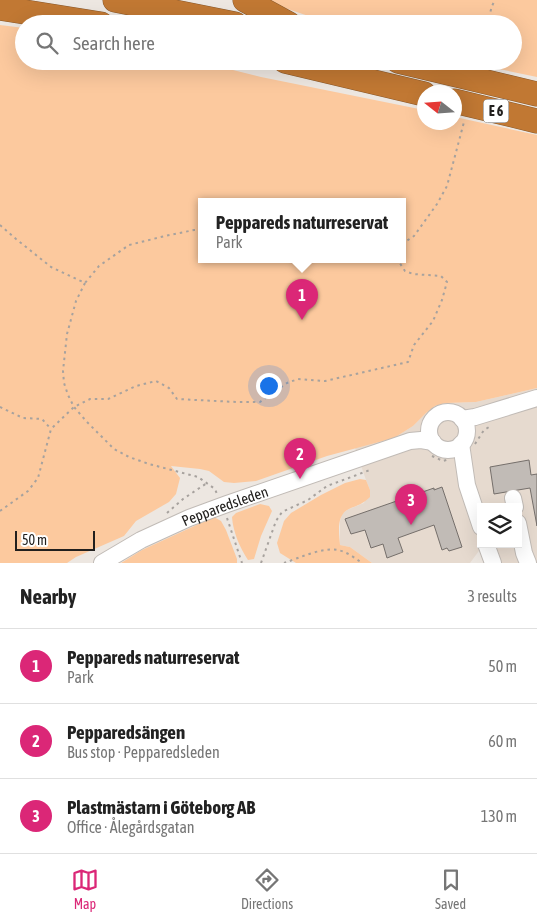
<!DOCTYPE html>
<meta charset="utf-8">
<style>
body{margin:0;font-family:"Asap Condensed",sans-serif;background:#f6f6f6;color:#222}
.controls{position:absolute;right:15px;bottom:15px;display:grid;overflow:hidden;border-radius:0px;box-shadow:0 5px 20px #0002}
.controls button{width:45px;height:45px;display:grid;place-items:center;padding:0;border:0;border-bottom:1px solid #e0e0e0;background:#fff;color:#222;font:25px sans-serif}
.compass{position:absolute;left:417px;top:85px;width:45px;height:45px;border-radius:50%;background:#fff;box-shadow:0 5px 20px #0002;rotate:287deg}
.scale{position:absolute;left:15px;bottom:12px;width:80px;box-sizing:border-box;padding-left:5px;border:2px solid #22201e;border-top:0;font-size:14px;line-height:18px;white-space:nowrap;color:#22201e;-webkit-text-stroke:4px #fff;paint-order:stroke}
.you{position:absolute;left:268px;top:385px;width:18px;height:18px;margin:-12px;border:4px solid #fff;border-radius:50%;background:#1a73e8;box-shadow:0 0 0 8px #1a73e833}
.badge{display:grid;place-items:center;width:32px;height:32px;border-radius:50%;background:#db2777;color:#fff;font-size:16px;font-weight:700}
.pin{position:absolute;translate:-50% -41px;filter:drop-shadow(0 1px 2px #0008)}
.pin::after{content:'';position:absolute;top:26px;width:18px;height:15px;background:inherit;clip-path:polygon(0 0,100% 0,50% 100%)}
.popup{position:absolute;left:198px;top:198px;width:208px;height:65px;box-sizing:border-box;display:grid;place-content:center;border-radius:0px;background:#fff;filter:drop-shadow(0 1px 4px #0005);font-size:16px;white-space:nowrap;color:#767676}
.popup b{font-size:19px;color:#222}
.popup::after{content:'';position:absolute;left:50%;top:100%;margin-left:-10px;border:10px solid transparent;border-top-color:#fff}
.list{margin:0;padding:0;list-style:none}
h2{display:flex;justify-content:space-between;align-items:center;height:65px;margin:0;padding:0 20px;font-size:21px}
h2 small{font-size:16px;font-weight:400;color:#767676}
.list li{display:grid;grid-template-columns:32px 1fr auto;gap:15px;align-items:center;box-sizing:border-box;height:75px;padding:0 20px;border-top:1px solid #e0e0e0}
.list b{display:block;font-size:19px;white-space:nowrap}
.list p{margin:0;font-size:16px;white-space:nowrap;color:#767676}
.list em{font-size:16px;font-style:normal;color:#767676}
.icon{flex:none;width:28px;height:28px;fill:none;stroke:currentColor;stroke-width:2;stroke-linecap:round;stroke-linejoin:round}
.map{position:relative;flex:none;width:537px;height:563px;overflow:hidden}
.search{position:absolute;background:#fff;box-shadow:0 5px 20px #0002;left:15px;right:15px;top:15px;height:55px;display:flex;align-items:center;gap:12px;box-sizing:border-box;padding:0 18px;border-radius:28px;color:#767676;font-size:19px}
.sheet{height:290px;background:#fff}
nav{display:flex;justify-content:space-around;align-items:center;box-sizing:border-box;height:70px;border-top:1px solid #e0e0e0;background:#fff;font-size:14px;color:#767676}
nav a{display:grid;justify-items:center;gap:2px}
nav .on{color:#db2777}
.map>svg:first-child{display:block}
.built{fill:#e6dacf}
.green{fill:#fcc99e;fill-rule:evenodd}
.building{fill:#c1bbb6;stroke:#756f6b}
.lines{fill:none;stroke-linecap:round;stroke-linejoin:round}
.minor-casing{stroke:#c1bbb6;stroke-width:18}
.highway-casing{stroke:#89592c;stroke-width:25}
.path{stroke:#a7a29e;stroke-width:2;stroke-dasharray:2.5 4;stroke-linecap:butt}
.minor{stroke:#fff;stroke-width:16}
.highway{stroke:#c17833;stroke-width:24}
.labels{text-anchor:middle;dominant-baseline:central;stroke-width:5;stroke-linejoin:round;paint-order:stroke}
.shield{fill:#fff;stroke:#646362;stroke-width:1}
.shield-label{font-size:14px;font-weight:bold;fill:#22201e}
.street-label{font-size:15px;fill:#22201e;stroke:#fff}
</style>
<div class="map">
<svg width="537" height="563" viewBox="0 0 537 563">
<rect width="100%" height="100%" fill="#ede7e1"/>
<!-- built -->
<path class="built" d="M537,388V563H502L494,544H518V507H481V544H484L470,563H372L350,547L340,545V521L342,514L347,510L364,503L370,490L366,480L355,448L394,438L413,426L426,413L435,406L446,403L476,402Z"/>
<!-- green -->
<path class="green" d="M269,0H537V77L461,61H513V24H332L282,7Z
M0,25L24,28V61H197L261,77L424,110V122H454L455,117L537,135V388L476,402L446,403L435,406L426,413L413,426L394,438L327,456L256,481L234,483L224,482L209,471L200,469L171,466L180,478L176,494L169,502L136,521L124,536L76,557L67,563H0ZM402,201V259H202V201Z
M360,479L366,480L370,490V497C363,504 358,505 349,509C336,515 339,532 340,545L350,547L372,563H296L280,553L277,543L284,521L291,513L321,495L345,483Z
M260,504L269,506L272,511L261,536L254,559L248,560C240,548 233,532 232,517L236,513Z
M214,517L221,521L226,530L237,559V563H121L142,550Z"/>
<!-- building -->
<path class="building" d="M529,460L531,475L537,474V526L530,488L494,494L490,467Z
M442,487L462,547L449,551L447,548L442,550L434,525L398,538L403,552L387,558L383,544L371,548L365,530L351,534L345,519L434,488V490Z"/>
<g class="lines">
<defs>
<g id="minor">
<circle cx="448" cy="431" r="19"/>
<path d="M462,419L475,417L537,398"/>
<path d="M461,444L467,485L481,527"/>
<path d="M513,498L515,507"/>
<path d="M518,523L524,553L528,563"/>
<path d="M486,544L493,563"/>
<path id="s1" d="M102,563L141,540L189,518L227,504L410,441L421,440L433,442"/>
</g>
<path id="highway" d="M115,0L235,24
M245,0L289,24
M0,8L101,24
M285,61L424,94
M398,61L537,94
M454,101L537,121"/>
</defs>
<!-- minor casing -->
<use href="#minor" class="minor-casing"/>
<!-- highway casing -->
<use href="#highway" class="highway-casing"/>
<!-- path -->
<path class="path" d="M487,24L492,6L495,0
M0,225L16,239L51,267L85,283L99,266L129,245L165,236L194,230H202
M402,244L414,236L437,204L447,186L464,122
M85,283L76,301L67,334L63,371L64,383L68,395L74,407L87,422L114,449L129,457L149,464L198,477L215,489L217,494
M0,407L23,418L42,419L51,429
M475,444L484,430L489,427
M432,456L443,461L450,459
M0,511L28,491L38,478L51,429L74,407L90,399H108L136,386L156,381L169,388L177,399L236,402H260L287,383L298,379L325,381L408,362L414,345L433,321L442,300L447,282L441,276L413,274L405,271L397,259
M167,513L183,499L207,483
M227,518L242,563
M261,563L276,521L282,512L308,500L327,486L370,470
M284,563C299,558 322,547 338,550C347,552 355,558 362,563"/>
<!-- minor -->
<use href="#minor" class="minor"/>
<!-- highway -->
<use href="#highway" class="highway"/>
</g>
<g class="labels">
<!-- shield labels -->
<rect class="shield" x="483.5" y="99.5" width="25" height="23" rx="4"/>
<g class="shield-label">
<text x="496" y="111">E 6</text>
</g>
<!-- street labels -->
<g class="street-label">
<text stroke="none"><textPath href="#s1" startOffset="136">Pepparedsleden</textPath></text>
</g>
</g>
</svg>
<div class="controls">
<button><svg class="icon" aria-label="layers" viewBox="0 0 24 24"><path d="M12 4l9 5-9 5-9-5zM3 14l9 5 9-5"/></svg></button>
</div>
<svg class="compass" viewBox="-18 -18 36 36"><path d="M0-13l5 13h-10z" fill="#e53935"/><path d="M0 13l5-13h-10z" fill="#767676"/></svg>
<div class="scale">50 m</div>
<div class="you"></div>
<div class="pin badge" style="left:302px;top:320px">1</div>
<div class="popup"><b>Peppareds naturreservat</b>Park</div>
<div class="pin badge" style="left:300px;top:479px">2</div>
<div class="pin badge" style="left:411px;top:525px">3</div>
<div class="search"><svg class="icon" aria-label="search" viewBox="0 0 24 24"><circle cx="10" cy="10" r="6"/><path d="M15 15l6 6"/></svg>Search here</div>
</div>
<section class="sheet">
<h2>Nearby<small>3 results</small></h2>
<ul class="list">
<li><span class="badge">1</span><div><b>Peppareds naturreservat</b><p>Park</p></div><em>50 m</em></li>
<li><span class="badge">2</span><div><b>Pepparedsängen</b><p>Bus stop · Pepparedsleden</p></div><em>60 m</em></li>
<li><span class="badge">3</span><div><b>Plastmästarn i Göteborg AB</b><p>Office · Ålegårdsgatan</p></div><em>130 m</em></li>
</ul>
</section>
<nav>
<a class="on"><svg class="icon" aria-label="map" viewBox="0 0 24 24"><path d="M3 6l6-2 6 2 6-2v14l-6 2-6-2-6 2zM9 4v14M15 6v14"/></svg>Map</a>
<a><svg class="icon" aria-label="directions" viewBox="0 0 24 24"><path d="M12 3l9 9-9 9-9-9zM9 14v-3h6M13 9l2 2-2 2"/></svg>Directions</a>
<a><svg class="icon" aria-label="saved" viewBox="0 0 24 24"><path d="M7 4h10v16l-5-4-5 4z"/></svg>Saved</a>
</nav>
